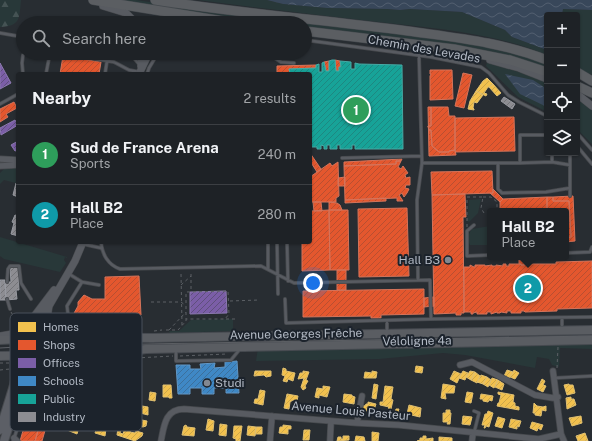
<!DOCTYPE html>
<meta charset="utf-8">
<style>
body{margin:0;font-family:"Public Sans",sans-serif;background:#262a2e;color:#f1f3f6}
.controls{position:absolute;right:12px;top:12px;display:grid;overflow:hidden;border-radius:4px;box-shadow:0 1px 3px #0004}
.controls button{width:36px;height:36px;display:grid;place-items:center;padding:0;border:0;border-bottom:1px solid #3c3f43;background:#1e2226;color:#f1f3f6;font:20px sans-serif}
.you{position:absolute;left:313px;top:283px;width:14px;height:14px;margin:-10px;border:3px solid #fff;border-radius:50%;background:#1a73e8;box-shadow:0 0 0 6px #1a73e833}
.badge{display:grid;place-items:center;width:26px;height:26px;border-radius:50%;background:#828891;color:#fff;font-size:13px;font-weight:700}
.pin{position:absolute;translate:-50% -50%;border:2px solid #fff;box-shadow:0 1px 4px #0006}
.popup{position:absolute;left:487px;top:208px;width:82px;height:52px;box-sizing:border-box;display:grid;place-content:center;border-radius:4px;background:#1e2226;filter:drop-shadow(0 1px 3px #0005);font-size:13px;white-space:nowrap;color:#a1a4a7}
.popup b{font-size:15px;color:#f1f3f6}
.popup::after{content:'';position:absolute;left:50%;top:100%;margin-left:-8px;border:8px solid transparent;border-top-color:#1e2226}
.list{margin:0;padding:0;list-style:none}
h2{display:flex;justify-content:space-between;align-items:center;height:52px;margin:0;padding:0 16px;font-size:17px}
h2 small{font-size:13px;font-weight:400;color:#a1a4a7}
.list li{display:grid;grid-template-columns:26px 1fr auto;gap:12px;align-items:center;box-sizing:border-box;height:60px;padding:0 16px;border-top:1px solid #3c3f43}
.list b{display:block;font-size:15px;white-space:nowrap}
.list p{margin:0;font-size:13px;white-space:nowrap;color:#a1a4a7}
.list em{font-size:13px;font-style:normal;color:#a1a4a7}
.icon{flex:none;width:22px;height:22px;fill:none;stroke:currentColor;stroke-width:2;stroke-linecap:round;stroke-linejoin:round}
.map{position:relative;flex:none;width:592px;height:441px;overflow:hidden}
.search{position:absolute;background:#1e2226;box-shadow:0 1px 3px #0004;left:16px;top:16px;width:296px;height:44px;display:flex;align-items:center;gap:10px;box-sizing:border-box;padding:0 14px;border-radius:22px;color:#a1a4a7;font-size:15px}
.panel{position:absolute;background:#1e2226;box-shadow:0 1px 3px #0004;left:16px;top:72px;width:296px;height:172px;border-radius:4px}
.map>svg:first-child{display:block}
.grass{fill:#283839}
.forest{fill:url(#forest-firs)}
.water{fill:url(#water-waves)}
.homes{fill:url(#homes-hatch);stroke:#dfbf71}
.shops{fill:url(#shops-hatch);stroke:#d5745b}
.offices{fill:url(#offices-hatch);stroke:#8c79b0}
.schools{fill:url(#schools-hatch);stroke:#6297c5}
.public{fill:url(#public-hatch);stroke:#46aaa5}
.industry{fill:url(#industry-hatch);stroke:#989aa1}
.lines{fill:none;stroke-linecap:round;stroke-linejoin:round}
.service-casing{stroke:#46494d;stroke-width:4}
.minor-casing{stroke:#46494d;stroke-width:7}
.tertiary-casing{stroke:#46494d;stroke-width:8}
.secondary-casing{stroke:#46494d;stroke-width:10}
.primary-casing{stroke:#45494f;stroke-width:10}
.trunk-casing{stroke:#44494e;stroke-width:10}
.path{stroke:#5c6065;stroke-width:1;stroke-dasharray:3 3;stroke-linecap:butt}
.service{stroke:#585b61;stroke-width:2.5}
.minor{stroke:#585b61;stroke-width:5.5}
.tertiary{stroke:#585b61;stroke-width:7}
.secondary{stroke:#5c5f66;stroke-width:8}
.primary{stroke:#5a5d62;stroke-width:8}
.trunk{stroke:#5b5e62;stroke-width:9}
.tram{stroke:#5c5f64;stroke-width:1}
.poi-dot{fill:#828891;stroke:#1c232c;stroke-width:1.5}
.labels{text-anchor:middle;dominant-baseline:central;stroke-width:4;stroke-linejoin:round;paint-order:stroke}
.street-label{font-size:12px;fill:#b2b9c4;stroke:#1c232c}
.poi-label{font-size:12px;fill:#b2b9c4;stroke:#1c232c;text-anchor:end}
.key{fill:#1c232c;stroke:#49505a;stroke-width:1}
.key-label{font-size:11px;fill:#b2b9c4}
</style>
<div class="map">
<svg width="592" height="441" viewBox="0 0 592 441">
<defs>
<pattern id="forest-firs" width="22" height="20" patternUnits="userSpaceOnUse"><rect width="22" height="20" fill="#283839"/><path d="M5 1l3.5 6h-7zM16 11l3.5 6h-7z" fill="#455354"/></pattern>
<pattern id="water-waves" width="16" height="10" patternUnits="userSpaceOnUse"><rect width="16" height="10" fill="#38475a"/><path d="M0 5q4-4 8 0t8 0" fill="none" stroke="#525f70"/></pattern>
<pattern id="homes-hatch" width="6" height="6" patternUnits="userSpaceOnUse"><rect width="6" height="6" fill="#f2c14e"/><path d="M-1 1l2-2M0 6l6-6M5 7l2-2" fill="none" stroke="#cca64a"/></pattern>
<pattern id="shops-hatch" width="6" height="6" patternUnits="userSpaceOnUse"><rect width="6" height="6" fill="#e4572e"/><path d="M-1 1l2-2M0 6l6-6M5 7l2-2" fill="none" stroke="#b84f31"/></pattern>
<pattern id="offices-hatch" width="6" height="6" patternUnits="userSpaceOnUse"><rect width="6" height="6" fill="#7b5ea7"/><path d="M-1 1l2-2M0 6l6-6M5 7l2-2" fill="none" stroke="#5f4f7c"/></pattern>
<pattern id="schools-hatch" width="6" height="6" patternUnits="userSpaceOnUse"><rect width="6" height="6" fill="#3f88c5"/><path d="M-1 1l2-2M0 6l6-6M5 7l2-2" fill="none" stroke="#3c709c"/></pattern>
<pattern id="public-hatch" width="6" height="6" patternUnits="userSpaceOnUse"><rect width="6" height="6" fill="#17a398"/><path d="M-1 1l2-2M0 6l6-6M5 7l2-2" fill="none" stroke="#1e8881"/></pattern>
<pattern id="industry-hatch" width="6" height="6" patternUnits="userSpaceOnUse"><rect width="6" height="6" fill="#8d8d92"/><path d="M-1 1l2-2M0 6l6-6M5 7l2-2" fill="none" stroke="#737478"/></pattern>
</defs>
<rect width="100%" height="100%" fill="#282d32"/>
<!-- grass -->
<path class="grass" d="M112,0H136L190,8L466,41L547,63V69L305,27V23L262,22L189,13Z
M198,0H267L283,4L327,8L387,9L400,10L410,9L462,12L505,30L512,37L547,50V55C495,33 434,28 378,22C318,15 258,8 198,0Z
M563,9L592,10V75L577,68V15H562Z
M487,62L502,66L547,82V112L518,97L486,66Z
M577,97L592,110V144L577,129Z
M6,167H18V181L16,183L4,180L0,184V173Z
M481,199L478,213L469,222L467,220L469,200Z
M490,226V245H470C467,239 468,234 472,229Z
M0,237L67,257V258L65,257L64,260L66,263L60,272L4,259L0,256Z
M233,319V331L170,333L169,331H179L191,320Z
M592,343V349L560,348L559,367L552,365L549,359L537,357L535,368L465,355L443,353L379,359L256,361L258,348Z"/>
<!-- forest -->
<path class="forest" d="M0,0H21C19,18 21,26 0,27Z"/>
<!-- water -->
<path class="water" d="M267,0H592V10L563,9L562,15H547V50L512,37L505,30L462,12L410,9L400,10L387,9L327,8L283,4Z
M505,74L533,80L547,89V107L520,94Z"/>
<!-- homes -->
<path class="homes" d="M487,78L493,84L489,87H488L484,93L487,94L486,96L476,91L483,81Z
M493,84L501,93L497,96L489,87Z
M476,91L483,95L477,103L474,102L473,108L474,109V110L468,109L470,101Z
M416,366L423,367L422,373L415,372Z
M283,368L286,369V371L295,373L293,381L288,379L287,382L283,381L285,376L282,375Z
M507,370L513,372L509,378L504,376Z
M514,370L519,373L515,379L510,377Z
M255,371H271V376L266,377L264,375L254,376Z
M303,371L309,372L306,380L308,381L305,386L306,388L303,390L301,387L304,378L298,379L300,373H303Z
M372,371L377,372L376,378H364L365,372L372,373Z
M454,371L461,374L457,383L450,379Z
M463,371L468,373L465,380L459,378Z
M470,371L475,372L471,380L466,377Z
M475,372L480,376L477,383L471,380Z
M481,375L487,377L483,384L477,382Z
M487,377L491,380L488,387L483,384Z
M492,378L498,380L494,388L489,385Z
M542,379L545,381L543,385L546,386L543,392L537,389Z
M498,380L504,384L502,390L495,387Z
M115,383L123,385L120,394L113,392Z
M374,384L378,385L376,399L372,398Z
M443,384L455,386L454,393H445L446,399L441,398Z
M569,384V385H573L575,393L567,395L564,385Z
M163,385H171L172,398H169V397H163Z
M323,386L330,387L327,397L319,395V398L315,397L317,388L323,389Z
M385,386L393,387L391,399L393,400L391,409L388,408L389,407L380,405V402H383Z
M260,390L265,391L263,405L254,403L255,399H258Z
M150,392L156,393L155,401L149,400Z
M467,392L473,393L471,403L465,402Z
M498,392L514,395L513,402L515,403V406L519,407V410L497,406L498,403H499L501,395L498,394Z
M287,394L298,396L297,401L293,400L290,402L289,409L284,408Z
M344,394L352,395V396L355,397L354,404L343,402Z
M481,394L493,396L492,401L489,400L488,402L483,401V399H480Z
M571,397V399H574L576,405L567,409L566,398Z
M368,402L376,404L374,410L367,408V411L364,410V412H361L362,405L365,406L366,404H368Z
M534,403L537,406L543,407L546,406V411L542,410L541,416L535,415V413H533Z
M136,405L148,407V415L136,412L137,408H135Z
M409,405L421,408L420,417L407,414Z
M396,409H399L398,412L403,413V419H399L394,417Z
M446,410H450V413H451L450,424H447L448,422H443V413H446Z
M488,411L493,413L489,427L486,426L485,428H484L485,425H482L485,414H487Z
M463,416L472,417L470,425L462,424Z
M581,416L582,423L572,426L569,418Z
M498,417L505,419L502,428L495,426Z
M137,419L147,421L146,426L143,427L133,424L134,420H137Z
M208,419L214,421L213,431L206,430Z
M511,419L521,421L519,427L517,426V429L509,427Z
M64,421L75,424V426L79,427L77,434L62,428Z
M532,422L543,425L541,430L538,428L537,431L530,428Z
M220,424L227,425L226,436L219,435Z
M186,425L187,427L195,428L194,436L182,435L184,426Z
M283,425L291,426V429H288V434L279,433L280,427H283Z
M234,426H242L240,441H236V439L233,438Z
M248,426L256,427L255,436L247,435Z
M97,427L106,429L105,436L95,433Z
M256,427H262V434H255Z
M118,428L121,429L120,433L123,434L125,428L131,430L130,432L135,433L136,431L143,433L142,436L135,441L117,435Z
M304,430H310L309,440H303Z
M372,432L379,433L378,441H372Z
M585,433L588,441H578L576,436Z
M343,436H349V440L337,441L338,437H341V439H343Z
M356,436L364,437L365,441H355Z
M423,436H426V439L433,438V441H417L420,440V438H423Z
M439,437L452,438V441H439Z"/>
<!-- shops -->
<path class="shops" d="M63,56L101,62L99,74H60Z
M335,60L340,61L341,67H339V71H336Z
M329,61V71H326L324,62Z
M316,65V68L289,69L290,73L277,74V66Z
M430,70H452L453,99L430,100V76L431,74H430Z
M463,73L472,75L464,108L455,106Z
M14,102L17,108L6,114L8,117L0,122V109Z
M428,107H431V126H428L429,130H431L432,146L439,152H449V151L455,150L456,155L429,156Z
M431,107H448L449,116H455V150L449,151V152H439L432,146L431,130H429L428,126H431Z
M514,117L515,151L455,152V118Z
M310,153L321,169L317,172L310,161Z
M402,159L401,161H396V164L344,166V162Z
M396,161H401L398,167L401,169L403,166L408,173L405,175L406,178L410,177V185H406L405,188L409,189L407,193L404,197L402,193L399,195L403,201H397V198L345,200L344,166L396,164Z
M338,162L339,196L336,198V202H310V177L330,163L332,166Z
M492,171L493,193L432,195L431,172Z
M345,177V186H338V178Z
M493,189L503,199L500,202L490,193H493Z
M465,194L466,217H463L464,313H461V315H456V313L434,314L432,195Z
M573,196L575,241L566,242V238L571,237L569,201H553V197Z
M547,197H553V201H569L571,237L566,238V211H547Z
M547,197V211H500V202L503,199Z
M386,198V201L345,203V200Z
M313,202H321L322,211H314Z
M329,202L337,203L340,205L342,210H329Z
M407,208L409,276L359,277L358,209Z
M329,210L330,270L302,271V242H310V211Z
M329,210H348L349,270H330Z
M519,257H526V264L524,265H521V264H519Z
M592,261V308L557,309V311L525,312L524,311H521V313H511V311H507V313L501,312L500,313H497V312L491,314V312H487V314H477V312L473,313V314H471V312H464V267H470V265L474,267H475V265H485V266L492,265V266H496V265L503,266V264H506V266H509V264H521V265H524V264H556V262Z
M337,270H346V290H337Z
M139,276L141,315L139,317L105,318L104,322H91L89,324L83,321L80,322L79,318L73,315L78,306V302L84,295L92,299H105V277Z
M424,289V314L381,315V318H371V316L303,317V291Z
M434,297V306L424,307V298Z
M43,388L52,391L49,398L48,397L35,441H20L34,393L41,395Z
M55,396L74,402L70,413L48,408L51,398L54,399Z
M48,397L51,398L47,410H49L48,412L50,413L42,441H35Z"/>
<!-- offices -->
<path class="offices" d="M0,63L11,83L0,89Z
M15,120L18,125L1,135L0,128Z
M18,141V150L15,151L11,145Z
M226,291L227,313L190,314V292Z"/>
<!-- schools -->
<path class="schools" d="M237,361L239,393H226V388H214V394H202V388H190V394H178L176,365H190V369H201L200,364L215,363L214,368L225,367V362Z"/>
<!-- public -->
<path class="public" d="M332,60H335L336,71H339V67H341L340,61L351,62V69H355V63L359,64L402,65L403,149H355V145H352V149H340V145H337V149H330V145H327V149H324V146L321,145V149H317V147H310V74H287L290,73L289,69L316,68V65L319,64V72H322V63L324,62L326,71H329V61Z"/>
<!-- industry -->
<path class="industry" d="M504,97L515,104L512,109L501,101Z
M18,181V197L13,195L16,183Z
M15,215L18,216V236L11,234L14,223L12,222Z
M18,267L19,290H16L17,299L6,300L5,282H11L10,268Z
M0,280H5L6,300H0Z"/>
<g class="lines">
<defs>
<path id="service" d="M0,33L23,37
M305,40L431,57L481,67L489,73L508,95L519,102L547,116
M60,53L114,62L129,70L139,72
M123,53L133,57L139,64
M267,53L281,62L294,63
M23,74L22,63L23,55
M46,74L50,53
M105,74L107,61
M147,74L149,68L158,53
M0,104L18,94
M577,133L592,150
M547,135H520V163L552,162V153
M577,146L592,164
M570,153V196
M342,158L421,156
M552,162L570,165
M422,163H498V189L502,193L546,192L570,188
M498,163H520
M474,225L467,231V256L490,255
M101,242C102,254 108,265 120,269L261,266L294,283L430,280L431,319L286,323L285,299
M268,242V269
M277,242L278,294
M287,242L288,281
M83,244L101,248
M566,253L590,252L592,247
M69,274L82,282L99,285
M418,280L417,200L422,163L419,56
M7,282L8,269L10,266H19L21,283L31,299
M82,282L67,306L68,314L78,326L107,327L117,323H134
M7,299L10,309
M431,319L592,317
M387,321V332
M562,325V318
M176,351V361L231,360L240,349
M132,366V353
M555,378L592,376
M52,380L57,377H63
M22,411C20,397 38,382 50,379L53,382V386
M474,411L479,413L474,433
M13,441C20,425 23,393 40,386C45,384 48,387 53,386L115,401"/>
<path id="minor" d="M1,159L18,160
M0,166L18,165
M460,365L472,362L535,395L553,398L558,397
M553,371L561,434L564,441
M357,423L362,396
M14,438L17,441
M161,441C164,426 165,409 184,409L357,423L399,425L539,439L561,434
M270,441L272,416
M330,441L331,421
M472,441L473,433"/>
<path id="tertiary" d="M103,6L126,13L136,23
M490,60L519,68L547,79
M141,66L142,53
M139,74L149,53
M577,94L592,106
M0,336L18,333L26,327L54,290
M28,338L43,310L49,306L75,261L83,242
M36,338L48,312L49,306"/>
<path id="secondary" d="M0,430L14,385L19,361L23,356
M4,441L21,389L26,366L30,356"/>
<path id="primary" d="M0,340L55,337L152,338L592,330
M0,356L109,354L146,349L592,340
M23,356L28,338
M30,356L36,338"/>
<path id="trunk" d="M93,0L236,23
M155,0C239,13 324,20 408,31C457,38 501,42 547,60
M305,31L454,49L510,60L547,72
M577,72L592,81
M577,86L592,93"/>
</defs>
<!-- service casing -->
<use href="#service" class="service-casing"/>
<!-- minor casing -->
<use href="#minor" class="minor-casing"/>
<!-- tertiary casing -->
<use href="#tertiary" class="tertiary-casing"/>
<!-- secondary casing -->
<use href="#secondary" class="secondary-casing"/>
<!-- primary casing -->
<use href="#primary" class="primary-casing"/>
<!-- trunk casing -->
<use href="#trunk" class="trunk-casing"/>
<!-- path -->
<path class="path" d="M483,197H491L497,202V211
M467,227V197H483L481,208L484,213
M181,274L182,325
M191,274V291
M181,285L191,276
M230,301L259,300
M151,302H181L185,305
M11,312L18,324L22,322
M226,319H235
M166,330H178L186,321V292L228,291L229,314L225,319H186
M169,330L186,312
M154,331L162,330
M180,356L227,354
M136,358L173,356
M119,360L127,359
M0,363H11
M35,363L65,362
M557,368L558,347
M0,370L10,369
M30,381L45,363"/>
<!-- service -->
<use href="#service" class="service"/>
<!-- minor -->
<use href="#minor" class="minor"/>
<!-- tertiary -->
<use href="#tertiary" class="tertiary"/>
<!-- secondary -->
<use href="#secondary" class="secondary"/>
<!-- primary -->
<use href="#primary" class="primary"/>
<!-- trunk -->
<use href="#trunk" class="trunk"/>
<!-- tram -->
<path class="tram" d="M0,348L33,346L592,336"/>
</g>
<!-- markers -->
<g class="poi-dot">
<circle cx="448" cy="260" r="4"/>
<circle cx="207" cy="383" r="4"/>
</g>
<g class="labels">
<!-- street labels -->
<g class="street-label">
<text transform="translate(424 49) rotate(10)">Chemin des Levades</text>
<text transform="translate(296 334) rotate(-1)">Avenue Georges Frêche</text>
<text transform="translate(417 341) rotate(-1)">Véloligne 4a</text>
<text transform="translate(351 411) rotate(5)">Avenue Louis Pasteur</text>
</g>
<!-- poi labels -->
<g class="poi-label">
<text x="440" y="260">Hall B3</text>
<text x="215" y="383" text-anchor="start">Studi</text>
</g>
</g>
<!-- legend -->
<rect x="10" y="313" width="132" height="118" rx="6" class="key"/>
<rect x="18" y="322" width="18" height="10" fill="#f2c14e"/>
<rect x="18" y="340" width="18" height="10" fill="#e4572e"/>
<rect x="18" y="358" width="18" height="10" fill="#7b5ea7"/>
<rect x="18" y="376" width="18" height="10" fill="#3f88c5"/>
<rect x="18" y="394" width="18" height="10" fill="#17a398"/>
<rect x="18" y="412" width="18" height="10" fill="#8d8d92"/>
<g class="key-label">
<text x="43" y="331">Homes</text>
<text x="43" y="349">Shops</text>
<text x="43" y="367">Offices</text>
<text x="43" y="385">Schools</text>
<text x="43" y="403">Public</text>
<text x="43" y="421">Industry</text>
</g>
</svg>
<div class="controls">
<button>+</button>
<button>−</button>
<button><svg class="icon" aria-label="locate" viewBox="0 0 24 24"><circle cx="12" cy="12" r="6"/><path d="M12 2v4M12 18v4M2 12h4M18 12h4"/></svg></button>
<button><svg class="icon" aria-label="layers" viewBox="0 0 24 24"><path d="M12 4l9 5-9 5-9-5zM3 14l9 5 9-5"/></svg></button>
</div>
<div class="you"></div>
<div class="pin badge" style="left:356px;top:110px;background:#2e9e5b">1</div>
<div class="pin badge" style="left:528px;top:288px;background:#0f9aa8">2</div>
<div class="popup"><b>Hall B2</b>Place</div>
<div class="search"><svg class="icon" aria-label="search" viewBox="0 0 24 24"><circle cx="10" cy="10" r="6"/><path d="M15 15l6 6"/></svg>Search here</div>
<section class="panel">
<h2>Nearby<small>2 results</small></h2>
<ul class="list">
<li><span class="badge" style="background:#2e9e5b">1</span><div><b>Sud de France Arena</b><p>Sports</p></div><em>240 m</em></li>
<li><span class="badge" style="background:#0f9aa8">2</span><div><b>Hall B2</b><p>Place</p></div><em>280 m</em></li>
</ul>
</section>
</div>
